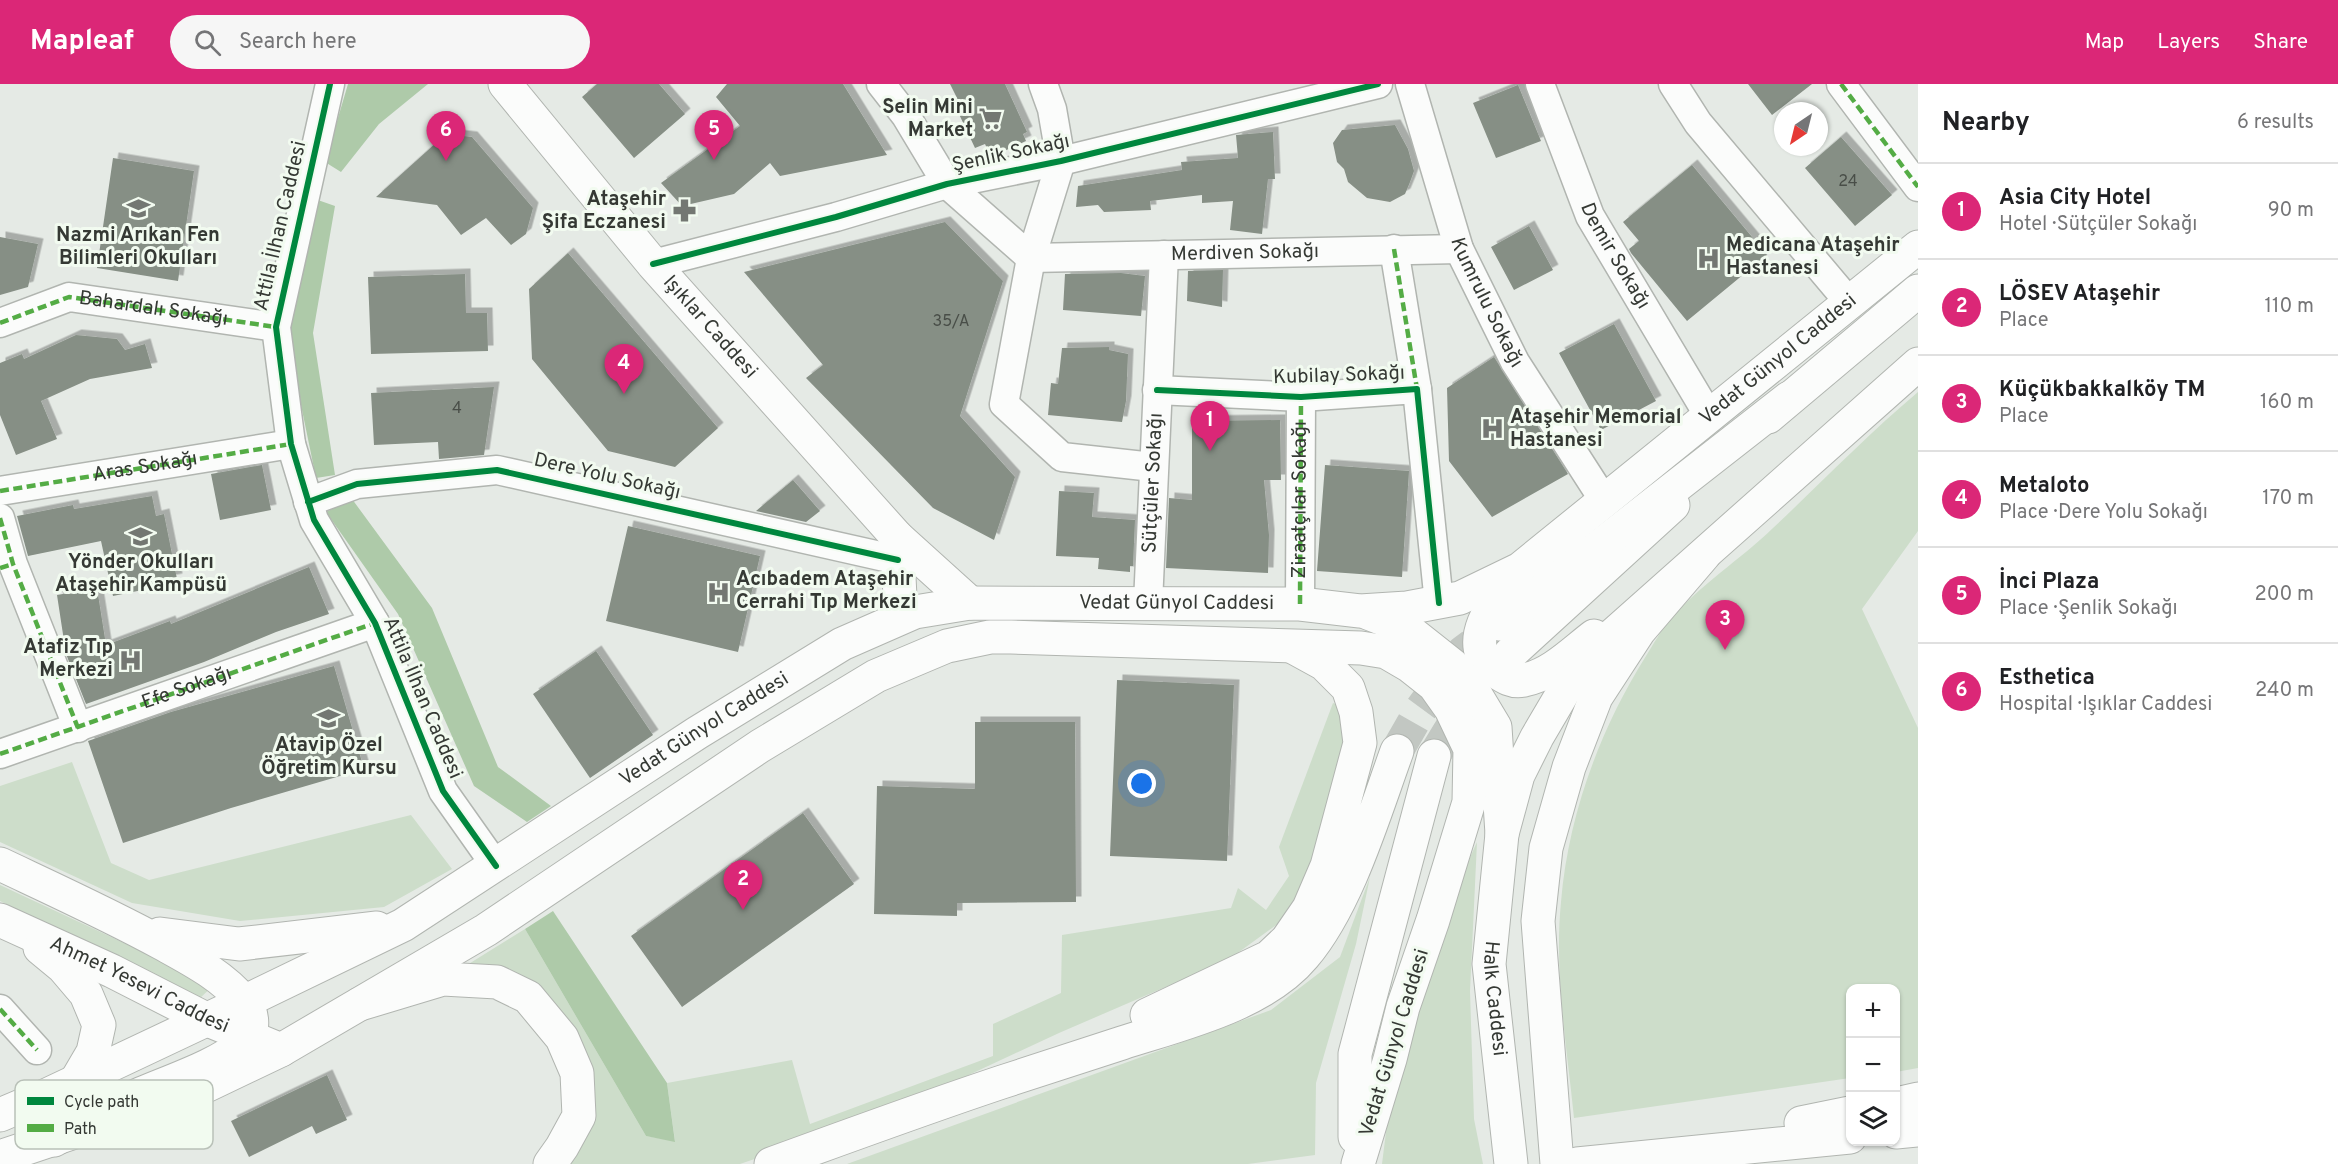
<!DOCTYPE html>
<meta charset="utf-8">
<style>
body{margin:0;font-family:Overpass,sans-serif;background:#f6f6f6;color:#202124}
.controls{position:absolute;right:18px;bottom:18px;display:grid;overflow:hidden;border-radius:12px;box-shadow:0 2px 4px #0004}
.controls button{width:54px;height:54px;display:grid;place-items:center;padding:0;border:0;border-bottom:2px solid #e0e0e0;background:#fff;color:#202124;font:30px sans-serif}
.compass{position:absolute;left:1774px;top:18px;width:54px;height:54px;border-radius:50%;background:#fff;box-shadow:0 2px 4px #0004;rotate:215deg}
.you{position:absolute;left:1142px;top:700px;width:21px;height:21px;margin:-15px;border:4px solid #fff;border-radius:50%;background:#1a73e8;box-shadow:0 0 0 9px #1a73e833}
.badge{display:grid;place-items:center;width:39px;height:39px;border-radius:50%;background:#db2777;color:#fff;font-size:20px;font-weight:700}
.pin{position:absolute;translate:-50% -50px;filter:drop-shadow(0 2px 3px #0008)}
.pin::after{content:'';position:absolute;top:32px;width:21px;height:18px;background:inherit;clip-path:polygon(0 0,100% 0,50% 100%)}
.list{margin:0;padding:0;list-style:none}
h2{display:flex;justify-content:space-between;align-items:center;height:78px;margin:0;padding:0 24px;font-size:26px}
h2 small{font-size:20px;font-weight:400;color:#757577}
.list li{display:grid;grid-template-columns:39px 1fr auto;gap:18px;align-items:center;box-sizing:border-box;height:96px;padding:0 24px;border-top:2px solid #e0e0e0}
.list b{display:block;font-size:22px;white-space:nowrap}
.list p{margin:0;font-size:20px;white-space:nowrap;color:#757577}
.list em{font-size:20px;font-style:normal;color:#757577}
.icon{flex:none;width:33px;height:33px;fill:none;stroke:currentColor;stroke-width:2;stroke-linecap:round;stroke-linejoin:round}
.map{position:relative;flex:none;width:1918px;height:1080px;overflow:hidden}
header{display:flex;align-items:center;gap:36px;box-sizing:border-box;height:84px;padding:0 30px;background:#db2777;color:#fff}
header strong{font-size:28px}
nav{display:flex;gap:33px;margin-inline-start:auto;font-size:21px}
.search{width:420px;height:54px;background:#f6f6f6;display:flex;align-items:center;gap:15px;box-sizing:border-box;padding:0 21px;border-radius:33px;color:#757577;font-size:22px}
main{display:flex}
aside{flex:1;background:#fff}
.map>svg:first-child{display:block}
.green{fill:#cdddca}
.water{fill:#aecaa9}
.building{fill:#868f85;filter:url(#shadow)}
.lines{fill:none;stroke-linecap:round;stroke-linejoin:round}
.primary-tunnel{stroke:#c2c7c2;stroke-width:33;stroke-dasharray:33 16;stroke-linecap:butt}
.motorway-tunnel{stroke:#c2c7c2;stroke-width:33;stroke-dasharray:33 16;stroke-linecap:butt}
.minor-casing{stroke:#b1b5b0;stroke-width:31}
.tertiary-casing{stroke:#b1b5b0;stroke-width:35}
.secondary-casing{stroke:#b1b5b0;stroke-width:35}
.primary-casing{stroke:#b1b5b0;stroke-width:35}
.motorway-casing{stroke:#b1b5b0;stroke-width:35}
.minor{stroke:#fbfcfb;stroke-width:28}
.tertiary{stroke:#fbfcfb;stroke-width:33}
.secondary{stroke:#fbfcfb;stroke-width:33}
.primary{stroke:#fbfcfb;stroke-width:33}
.motorway{stroke:#fbfcfb;stroke-width:33}
.quiet{stroke:#54ac45;stroke-width:4.5;stroke-dasharray:9 4.5;stroke-linecap:butt}
.cycleway-casing{stroke:#f2fbf0;stroke-width:10}
.cycleway{stroke:#00873e;stroke-width:6}
.labels{text-anchor:middle;dominant-baseline:central;stroke-width:6;stroke-linejoin:round;paint-order:stroke}
.number-label{font-size:16px;fill:#494e48}
.poi-label{font-size:20px;font-weight:bold;fill:#353934;stroke:#f2fbf0;text-anchor:end}
.street-label{font-size:20px;fill:#353934;stroke:#f2fbf0}
.key{fill:#f2fbf0;stroke:#b9c1b8;stroke-width:1.5}
.key-label{font-size:16px;fill:#353934}
</style>
<header>
<strong>Mapleaf</strong>
<div class="search"><svg class="icon" aria-label="search" viewBox="0 0 24 24"><circle cx="10" cy="10" r="6"/><path d="M15 15l6 6"/></svg>Search here</div>
<nav><a>Map</a><a>Layers</a><a>Share</a></nav>
</header>
<main>
<div class="map">
<svg width="1918" height="1080" viewBox="0 0 1918 1080">
<defs>
<filter id="shadow"><feDropShadow dx="5.5" dy="-5.5" stdDeviation="0" flood-color="#0004"/></filter>
</defs>
<rect width="100%" height="100%" fill="#e5eae5"/>
<!-- green -->
<path class="green" d="M1918,308V447L1862,525L1918,644V984L1896,988V904H1850V994L1574,1034C1567,963 1554,890 1561,818C1568,732 1600,645 1646,572C1653,561 1660,548 1668,538C1698,502 1740,476 1773,444C1821,399 1867,351 1918,308Z
M1333,619L1344,623L1347,659L1316,775L1283,836L1228,876L1059,949L958,996L795,1061L740,1080H569L565,935L467,881L525,845L646,1052L675,1057L667,999L792,976L810,1040L993,972V940L1061,909L1062,851L1231,824L1238,804L1266,826L1289,792L1279,763Z
M72,678L111,779L149,796L411,731L452,785L384,823L240,837L132,819L0,758V702Z
M1477,758L1470,907L1474,1035L1483,1080H1382L1389,1024L1423,878Z
M1370,793L1356,860L1316,999L1315,1071L1248,1080H847L1271,926L1340,873Z
M0,801L214,901L199,915L0,817Z"/>
<!-- water -->
<path class="water" d="M348,0H428L379,40L341,88L325,78Z
M315,115L335,122L313,249L335,391L316,394L286,248Z
M352,415L432,524L498,683L551,722L527,738L474,702L398,530L326,428Z
M553,827L667,999L675,1058L646,1052L525,845Z"/>
<!-- building -->
<path class="building" d="M597,0H659L685,30L634,74L582,13Z
M727,0H843L887,71L780,92L770,79L734,110L682,122L661,99L740,42L716,13Z
M950,0H1005L1027,48L1023,50L1026,57L991,73L985,60L975,64L958,28L963,26Z
M1748,0H1812L1772,31Z
M1518,1L1541,57L1496,74L1473,19Z
M1395,41L1408,65L1414,87L1410,98L1405,110L1390,118L1367,114L1348,98L1344,85L1337,78L1333,59L1342,46Z
M1273,48L1275,95H1268L1262,150L1230,146L1233,117L1202,119V111L1150,117L1151,126L1104,128L1098,121L1076,123L1078,102L1182,86L1181,78L1238,74L1236,51Z
M446,50L472,53L533,124L526,150L511,161L486,134L461,151L437,121L376,113Z
M1841,53L1892,111L1855,142L1805,84Z
M113,74L194,87L178,197L97,184Z
M1692,81L1767,171L1687,237L1631,169L1629,165L1639,157L1623,138Z
M945,138L1003,197L960,332L1015,393L994,456L933,424L806,294L823,281L744,188Z
M1529,142L1553,186L1514,206L1491,163Z
M0,153L38,160L28,203L0,211Z
M568,169L718,344L675,383L608,367L532,275L529,205Z
M1223,186L1222,223L1187,217L1188,187Z
M1121,189L1145,192L1141,232L1063,226L1065,190Z
M465,190L466,229H487L488,267L371,270L368,193Z
M1614,240L1656,317L1601,346L1559,269Z
M76,251L117,255L125,266L145,260L152,284L90,295L41,317L57,355L16,371L0,331V279L22,270L24,275Z
M1109,263V266L1128,270L1126,317L1122,338L1048,331L1051,299L1058,300L1062,264Z
M1494,273L1568,390L1492,433L1449,377L1447,304Z
M494,303L484,371L439,375L438,358L374,361L371,309Z
M1280,336L1281,396H1264L1269,451L1268,489L1166,484L1169,414L1192,416V337Z
M262,381L271,426L220,436L211,390Z
M1325,381L1409,387L1402,493L1317,487Z
M793,396L820,427L806,438L756,427Z
M1059,407L1094,409L1092,433L1135,436L1133,482H1130V488L1098,485L1099,474L1056,472Z
M152,412L156,432L164,430L177,495L155,499L157,503L113,512L101,457L28,472L17,432L73,421L74,425Z
M628,442L760,472L738,568L606,537Z
M309,483L329,530L276,548L204,578L86,620L66,570L57,511L97,504L106,561L170,537L171,540Z
M596,567L653,651L590,694L533,610Z
M334,582L364,685L231,724L123,759L88,657L171,628Z
M1117,596L1234,601L1227,777L1110,772Z
M975,638H1075L1076,818L957,819V832L874,830L877,702L975,705Z
M803,729L854,800L682,923L631,852Z
M327,991L347,1036L316,1050L312,1042L249,1073L231,1037Z"/>
<g class="lines">
<!-- primary-tunnel -->
<path class="primary-tunnel" d="M1434,672L1470,613"/>
<!-- motorway-tunnel -->
<path class="motorway-tunnel" d="M1397,667L1421,625L1463,568L1500,540"/>
<defs>
<g id="minor">
<path d="M330,0L276,243L291,360L314,436L375,539L443,707L496,782"/>
<path id="s1" d="M881,0L906,32L947,100L1031,174L1459,165"/>
<path d="M1043,0L1052,25L1061,77L1031,174L1004,320L1062,373L1153,383"/>
<path id="s2" d="M1410,0L1459,165L1515,278L1605,418"/>
<path id="s3" d="M1540,0L1590,132L1709,332"/>
<path d="M1673,0L1698,39L1849,218"/>
<path d="M1841,0L1918,103"/>
<path d="M1394,165L1417,305"/>
<path d="M653,180L836,133L947,100L1061,77L1378,0"/>
<path id="s4" d="M0,239L69,213L276,243"/>
<path d="M1157,306L1301,313L1417,305L1439,519"/>
<path id="s5" d="M0,407L291,360"/>
<path d="M308,418L357,400L497,386L898,476"/>
<path d="M0,434L13,480L78,644"/>
<path id="s6" d="M1148,519L1164,171"/>
<path d="M1300,520L1301,313"/>
<path id="s7" d="M0,670L375,539"/>
<path d="M0,925L37,966"/>
</g>
<g id="tertiary">
<path id="s8" d="M505,0L653,180L897,453L970,519"/>
<path d="M897,453L901,533"/>
</g>
<path id="secondary" d="M0,1031L47,1011L244,918
M0,1073L191,1009L281,966"/>
<g id="primary">
<path d="M1768,333L1918,207"/>
<path d="M1518,488C1497,514 1458,559 1495,587C1504,593 1513,599 1524,596C1551,591 1573,568 1594,552"/>
<path id="s9" d="M1368,529L1404,543L1452,581L1477,613L1495,643L1502,750L1489,880L1511,1080"/>
<path d="M1510,570L1673,421"/>
<path d="M1502,750L1518,691L1537,653L1564,607L1614,550L1918,280"/>
<path d="M0,780C55,806 110,831 163,860C192,876 223,892 244,918C254,930 255,948 243,959C220,982 161,1000 129,1015C103,1027 79,1042 54,1056"/>
<path id="s10" d="M0,836L112,887L208,936L281,966L486,846L760,662L876,592L947,562L990,553H1011L1361,564L1386,568L1410,582L1434,601L1451,625L1470,665L1469,718L1433,836L1403,923L1390,975L1358,1080"/>
<path d="M160,850L239,860L377,844"/>
<path d="M40,864L63,883L86,910L99,941L93,968L76,997"/>
<path id="s11" d="M244,918L403,841L697,649L842,560L915,528L970,519L1300,520L1360,527L1407,524L1460,514L1520,485L1918,163"/>
<path d="M1355,1053V970L1434,672"/>
</g>
<path id="motorway" d="M1500,540L1789,314
M360,920L443,895L497,898L528,913L562,954L577,989L579,1032L562,1063L550,1080
M1147,931L1269,873L1287,856L1309,824L1327,782L1360,659L1356,628L1348,604L1324,580L1293,563
M1896,1020L1918,1015
M1801,1039L1850,1029
M1896,1048L1918,1046
M771,1080C848,1052 924,1024 1002,998C1042,985 1082,972 1122,959C1181,940 1263,921 1304,872C1348,820 1374,730 1397,667
M1557,1080L1538,837L1546,764L1569,683L1596,613L1639,547L1704,471
M1577,1080L1850,1053"/>
</defs>
<!-- minor casing -->
<use href="#minor" class="minor-casing"/>
<!-- tertiary casing -->
<use href="#tertiary" class="tertiary-casing"/>
<!-- secondary casing -->
<use href="#secondary" class="secondary-casing"/>
<!-- primary casing -->
<use href="#primary" class="primary-casing"/>
<!-- motorway casing -->
<use href="#motorway" class="motorway-casing"/>
<!-- minor -->
<use href="#minor" class="minor"/>
<!-- tertiary -->
<use href="#tertiary" class="tertiary"/>
<!-- secondary -->
<use href="#secondary" class="secondary"/>
<!-- primary -->
<use href="#primary" class="primary"/>
<!-- motorway -->
<use href="#motorway" class="motorway"/>
<!-- quiet -->
<g class="quiet">
<path d="M1841,0L1918,103"/>
<path d="M1394,165L1417,305"/>
<path d="M0,239L69,213L276,243"/>
<path d="M0,407L291,360"/>
<path d="M0,434L13,480L78,644"/>
<path d="M0,484L13,480"/>
<path id="s12" d="M1300,520L1301,313"/>
<path d="M0,670L375,539"/>
<path d="M0,925L37,966"/>
</g>
<defs>
<path id="cycleway" d="M330,0L276,243L291,360L314,436L375,539L443,707L496,782
M653,180L836,133L947,100L1061,77L1378,0
M1157,306L1301,313L1417,305L1439,519
M308,418L357,400L497,386L898,476"/>
</defs>
<!-- cycleway casing -->
<use href="#cycleway" class="cycleway-casing"/>
<!-- cycleway -->
<use href="#cycleway" class="cycleway"/>
</g>
<!-- icons -->
<defs>
<symbol id="supermarket-bare" viewBox="-9 -9 18 18"><path d="M-6-5.5h2.5l.6 2H6L4.5 2H-2.5L-4.4-4H-6ZM-1.5 3.2a1.3 1.3 0 1 0 .1 0ZM3 3.2a1.3 1.3 0 1 0 .1 0Z" fill="#737772" stroke="#f2fbf0" stroke-width="2.5" paint-order="stroke"/></symbol>
<symbol id="school-bare" viewBox="-9 -9 18 18"><path d="M0-5L7-2L0 1L-7-2ZM-4 1L0 2.5L4 1V4Q0 6-4 4Z" fill="#737772" stroke="#f2fbf0" stroke-width="2.5" paint-order="stroke"/></symbol>
<symbol id="pharmacy-bare" viewBox="-9 -9 18 18"><path d="M-2-6h4v4h4v4h-4v4h-4v-4h-4v-4h4Z" fill="#737772" stroke="#f2fbf0" stroke-width="2.5" paint-order="stroke"/></symbol>
<symbol id="hospital-bare" viewBox="-9 -9 18 18"><path d="M-5-5h3v3.5h4V-5h3V5h-3V1.5h-4V5h-3Z" fill="#737772" stroke="#f2fbf0" stroke-width="2.5" paint-order="stroke"/></symbol>
</defs>
<g fill-rule="evenodd">
<use href="#supermarket-bare" x="974" y="18" width="33" height="33"/>
<use href="#school-bare" x="122" y="108" width="33" height="33"/>
<use href="#pharmacy-bare" x="668" y="110" width="33" height="33"/>
<use href="#hospital-bare" x="1692" y="158" width="33" height="33"/>
<use href="#hospital-bare" x="1476" y="328" width="33" height="33"/>
<use href="#school-bare" x="124" y="436" width="33" height="33"/>
<use href="#hospital-bare" x="702" y="492" width="33" height="33"/>
<use href="#hospital-bare" x="114" y="560" width="33" height="33"/>
<use href="#school-bare" x="312" y="618" width="33" height="33"/>
</g>
<g class="labels">
<!-- number labels -->
<g class="number-label">
<text x="1848" y="98">24</text>
<text x="951" y="238">35/A</text>
<text x="457" y="325">4</text>
</g>
<!-- poi labels -->
<g class="poi-label">
<text x="973" y="24">Selin Mini<tspan x="973" dy="23">Market</tspan></text>
<text x="666" y="116">Ataşehir<tspan x="666" dy="23">Şifa Eczanesi</tspan></text>
<text x="138" y="152" text-anchor="middle">Nazmi Arıkan Fen<tspan x="138" dy="23">Bilimleri Okulları</tspan></text>
<text x="1726" y="162" text-anchor="start">Medicana Ataşehir<tspan x="1726" dy="23">Hastanesi</tspan></text>
<text x="1510" y="334" text-anchor="start">Ataşehir Memorial<tspan x="1510" dy="23">Hastanesi</tspan></text>
<text x="141" y="479" text-anchor="middle">Yönder Okulları<tspan x="141" dy="23">Ataşehir Kampüsü</tspan></text>
<text x="736" y="496" text-anchor="start">Acıbadem Ataşehir<tspan x="736" dy="23">Cerrahi Tıp Merkezi</tspan></text>
<text x="113" y="564">Atafiz Tıp<tspan x="113" dy="23">Merkezi</tspan></text>
<text x="329" y="662" text-anchor="middle">Atavip Özel<tspan x="329" dy="23">Öğretim Kursu</tspan></text>
</g>
<!-- street labels -->
<g class="street-label">
<text transform="translate(1011 70) rotate(-12)">Şenlik Sokağı</text>
<text transform="translate(281 142) rotate(-77)">Attila İlhan Caddesi</text>
<text stroke="none"><textPath href="#s1" startOffset="446">Merdiven Sokağı</textPath></text>
<text stroke="none"><textPath href="#s3" startOffset="188">Demir Sokağı</textPath></text>
<text stroke="none"><textPath href="#s2" startOffset="232">Kumrulu Sokağı</textPath></text>
<text stroke="none"><textPath href="#s4" startOffset="159">Bahardalı Sokağı</textPath></text>
<text stroke="none"><textPath href="#s8" startOffset="318">Işıklar Caddesi</textPath></text>
<text stroke="none"><textPath href="#s11" startOffset="1724">Vedat Günyol Caddesi</textPath></text>
<text transform="translate(1339 292) rotate(-2)">Kubilay Sokağı</text>
<text stroke="none"><textPath href="#s5" startOffset="147">Aras Sokağı</textPath></text>
<text transform="translate(607 393) rotate(13)">Dere Yolu Sokağı</text>
<text stroke="none"><textPath href="#s6" startOffset="120">Sütçüler Sokağı</textPath></text>
<text stroke="none"><textPath href="#s12" startOffset="104">Ziraatçılar Sokağı</textPath></text>
<text stroke="none"><textPath href="#s11" startOffset="1040">Vedat Günyol Caddesi</textPath></text>
<text stroke="none"><textPath href="#s7" startOffset="198">Efe Sokağı</textPath></text>
<text transform="translate(422 614) rotate(67)">Attila İlhan Caddesi</text>
<text stroke="none"><textPath href="#s11" startOffset="536">Vedat Günyol Caddesi</textPath></text>
<text stroke="none"><textPath href="#s10" startOffset="154">Ahmet Yesevi Caddesi</textPath></text>
<text stroke="none"><textPath href="#s9" startOffset="448">Halk Caddesi</textPath></text>
<text transform="translate(1395 959) rotate(-73)">Vedat Günyol Caddesi</text>
</g>
</g>
<!-- legend -->
<rect x="15" y="996" width="198" height="69" rx="9" class="key"/>
<rect x="27" y="1013" width="27" height="8" fill="#00873e"/>
<rect x="27" y="1040" width="27" height="8" fill="#54ac45"/>
<g class="key-label">
<text x="64" y="1023">Cycle path</text>
<text x="64" y="1050">Path</text>
</g>
</svg>
<div class="controls">
<button>+</button>
<button>−</button>
<button><svg class="icon" aria-label="layers" viewBox="0 0 24 24"><path d="M12 4l9 5-9 5-9-5zM3 14l9 5 9-5"/></svg></button>
</div>
<svg class="compass" viewBox="-18 -18 36 36"><path d="M0-13l5 13h-10z" fill="#e53935"/><path d="M0 13l5-13h-10z" fill="#757577"/></svg>
<div class="you"></div>
<div class="pin badge" style="left:1210px;top:367px">1</div>
<div class="pin badge" style="left:743px;top:826px">2</div>
<div class="pin badge" style="left:1725px;top:566px">3</div>
<div class="pin badge" style="left:624px;top:310px">4</div>
<div class="pin badge" style="left:714px;top:76px">5</div>
<div class="pin badge" style="left:446px;top:77px">6</div>
</div>
<aside>
<h2>Nearby<small>6 results</small></h2>
<ul class="list">
<li><span class="badge">1</span><div><b>Asia City Hotel</b><p>Hotel · Sütçüler Sokağı</p></div><em>90 m</em></li>
<li><span class="badge">2</span><div><b>LÖSEV Ataşehir</b><p>Place</p></div><em>110 m</em></li>
<li><span class="badge">3</span><div><b>Küçükbakkalköy TM</b><p>Place</p></div><em>160 m</em></li>
<li><span class="badge">4</span><div><b>Metaloto</b><p>Place · Dere Yolu Sokağı</p></div><em>170 m</em></li>
<li><span class="badge">5</span><div><b>İnci Plaza</b><p>Place · Şenlik Sokağı</p></div><em>200 m</em></li>
<li><span class="badge">6</span><div><b>Esthetica</b><p>Hospital · Işıklar Caddesi</p></div><em>240 m</em></li>
</ul>
</aside>
</main>
